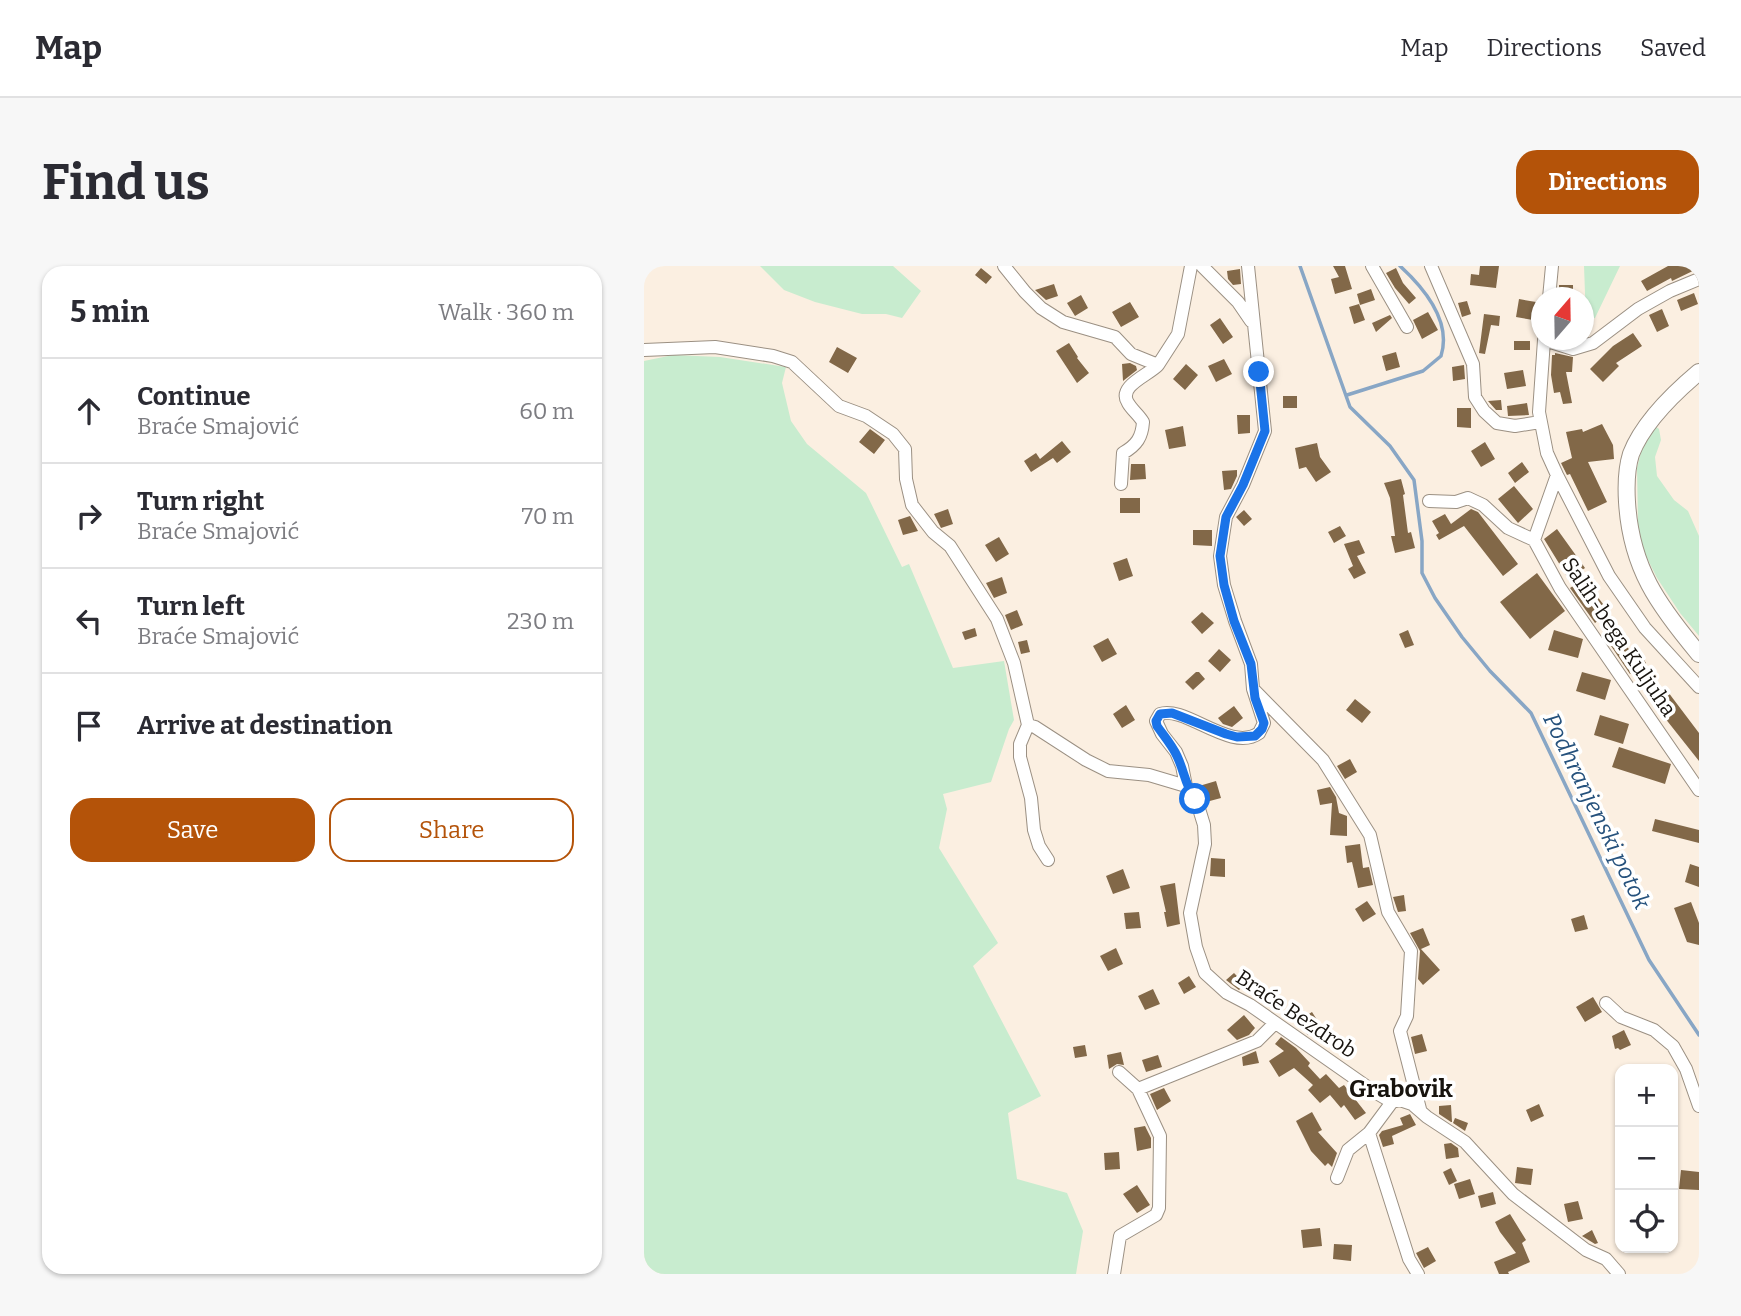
<!DOCTYPE html>
<meta charset="utf-8">
<style>
body{margin:0;font-family:Bitter,serif;background:#f7f7f7;color:#2b2b33}
.controls{position:absolute;right:21px;bottom:21px;display:grid;overflow:hidden;border-radius:14px;box-shadow:0 2px 5px #0004}
.controls button{width:63px;height:63px;display:grid;place-items:center;padding:0;border:0;border-bottom:2px solid #e1e1e2;background:#fff;color:#2b2b33;font:35px sans-serif}
.compass{position:absolute;left:887px;top:21px;width:63px;height:63px;border-radius:50%;background:#fff;box-shadow:0 2px 5px #0004;rotate:20deg}
.stop{position:absolute;width:21px;height:21px;margin:-16px;border:5px solid #1a73e8;border-radius:50%;background:#fff}
.stop.end{background:#1a73e8;border-color:#fff;box-shadow:0 2px 7px #0008}
.list{margin:0;padding:0;list-style:none}
h2{display:flex;justify-content:space-between;align-items:center;height:91px;margin:0;padding:0 28px;font-size:30px}
h2 small{font-size:23px;font-weight:400;color:#7c7c81}
.list li{display:grid;grid-template-columns:46px 1fr auto;gap:21px;align-items:center;box-sizing:border-box;height:105px;padding:0 28px;border-top:2px solid #e1e1e2}
.list b{display:block;font-size:26px;white-space:nowrap}
.list p{margin:0;font-size:23px;white-space:nowrap;color:#7c7c81}
.list em{font-size:23px;font-style:normal;color:#7c7c81}
.actions{display:flex;gap:14px;padding:21px 28px}
.actions a{flex:1;padding:16px 0;border:2px solid #b45309;border-radius:21px;text-align:center;font-size:24px;color:#b45309}
.actions .main{background:#b45309;color:#fff}
.icon{flex:none;width:38px;height:38px;fill:none;stroke:currentColor;stroke-width:2;stroke-linecap:round;stroke-linejoin:round}
.map{position:relative;flex:none;width:1055px;height:1008px;overflow:hidden;border-radius:21px}
header{display:flex;align-items:center;gap:42px;box-sizing:border-box;height:98px;padding:0 35px;background:#fff;border-bottom:2px solid #e1e1e2}
header strong{font-size:33px}
nav{display:flex;gap:38px;margin-inline-start:auto;font-size:24px}
.intro{display:flex;align-items:center;justify-content:space-between;box-sizing:border-box;height:168px;padding:0 42px}
h1{margin:0;font-size:49px}
.button{padding:18px 32px;border-radius:21px;background:#b45309;color:#fff;font-size:24px;font-weight:700}
main{display:flex;gap:42px;padding:0 42px}
aside{flex:1;background:#fff;border-radius:21px;box-shadow:0 2px 5px #0004}
.map>svg:first-child{display:block}
.green{fill:#c8eccf}
.lines{fill:none;stroke-linecap:round;stroke-linejoin:round}
.stream{stroke:#88a6c5;stroke-width:3.5}
.building{fill:#826848}
.minor-casing{stroke:#9b9083;stroke-width:14}
.secondary-casing{stroke:#9b9083;stroke-width:18}
.minor{stroke:#fff;stroke-width:12}
.secondary{stroke:#fff;stroke-width:16}
.route{stroke:#1a73e8;stroke-width:9}
.labels{text-anchor:middle;dominant-baseline:central;stroke-width:7;stroke-linejoin:round;paint-order:stroke}
.street-label{font-size:21px;fill:#17130e;stroke:#fff}
.water-label{font-size:23px;font-style:italic;fill:#25517c;stroke:#fff}
.quarter-label{font-size:24px;font-weight:bold;fill:#17130e;stroke:#fff}
</style>
<header>
<strong>Map</strong>
<nav><a>Map</a><a>Directions</a><a>Saved</a></nav>
</header>
<div class="intro"><h1>Find us</h1><a class="button">Directions</a></div>
<main>
<aside>
<h2>5 min<small>Walk · 360 m</small></h2>
<ul class="list">
<li><svg class="icon" aria-label="ahead" viewBox="0 0 24 24"><path d="M12 20V5M6 11l6-6 6 6"/></svg><div><b>Continue</b><p>Braće Smajović</p></div><em>60 m</em></li>
<li><svg class="icon" aria-label="right" viewBox="0 0 24 24"><path d="M7 20v-9h11M14 6l5 5-5 5"/></svg><div><b>Turn right</b><p>Braće Smajović</p></div><em>70 m</em></li>
<li><svg class="icon" aria-label="left" viewBox="0 0 24 24"><path d="M17 20v-9H6M10 6l-5 5 5 5"/></svg><div><b>Turn left</b><p>Braće Smajović</p></div><em>230 m</em></li>
<li><svg class="icon" aria-label="arrive" viewBox="0 0 24 24"><path d="M6 21V4h12l-3 4 3 4H6"/></svg><div><b>Arrive at destination</b></div></li>
</ul>
<div class="actions"><a class="main">Save</a><a>Share</a></div>
</aside>
<div class="map">
<svg width="1055" height="1008" viewBox="0 0 1055 1008">
<rect width="100%" height="100%" fill="#fbefe1"/>
<!-- green -->
<path class="green" d="M116,0H249L277,25L258,52L242,48H218L171,36L140,24Z
M940,0H976L951,52L942,54Z
M29,89L76,91L142,101L138,117L147,155L163,178L222,227L258,301L265,298L309,402L360,395L370,454L365,463L347,516L299,528L303,543L295,582L354,677L329,700L397,830L364,847L373,913L423,927L439,965L432,1008H0V95Z
M1010,159L1015,163L1017,174L1011,191L1013,210L1030,234L1044,245L1055,270V370L1036,347L1013,312L998,282L994,258L993,202L997,186Z"/>
<g class="lines">
<!-- stream -->
<path class="stream" d="M656,0L706,141L746,180L770,214L778,275V307L791,332L818,371L846,405L887,447L1005,694L1055,769
M703,129L779,105L797,90C808,55 780,22 756,0"/>
</g>
<!-- building -->
<path class="building" d="M689,0H701L708,23L691,28L687,13L695,11Z
M836,0H855L852,22L826,19L827,8L835,9Z
M1024,0H1055V2L1028,15L1027,12L1003,25L997,15Z
M337,2L348,11L342,18L331,9Z
M752,2L759,17L772,32L765,38L751,22L742,7Z
M596,3L597,18L589,19L584,13L583,5Z
M410,18L414,30L402,34L391,24Z
M915,19H929V32H915Z
M727,23L731,34L716,39L713,28Z
M1050,27L1054,38L1037,45L1033,34Z
M437,29L444,42L431,50L423,37Z
M875,33L892,36L889,54L872,51Z
M823,35L827,48L818,51L814,37Z
M486,36L495,51L477,61L468,46Z
M715,38L721,54L710,58L705,41Z
M1018,43L1025,60L1013,66L1005,49Z
M784,46L794,64L778,73L769,54Z
M840,48L856,50L855,60L847,59L841,88L835,87Z
M746,49L748,52L732,66L728,57Z
M576,52L589,71L579,78L566,59Z
M989,67L998,80L972,97L975,100L959,116L946,103L969,80Z
M870,75H886V84H870Z
M425,77L434,91L433,92L445,107L433,117L412,85Z
M193,81L213,92L204,107L185,96Z
M752,86L756,101L742,105L738,90Z
M911,87L929,91L928,106H922L928,137L919,138L916,126L910,127L907,109L908,89H911Z
M580,93L588,108L572,116L564,100Z
M486,97L492,100L493,104L479,115L478,98Z
M542,98L554,109L541,124L529,113Z
M820,99L821,113L809,115L808,101Z
M879,104L882,120L863,123L860,107Z
M639,130H653V142H639Z
M857,134L858,144H852L844,135Z
M883,137L885,149L864,150L863,140Z
M813,142H827V162L813,161Z
M593,149H606V167L594,168Z
M958,158L969,179L970,193L944,196L963,236L944,245L926,208L923,209L917,197L928,192L922,166L938,163L939,166Z
M539,160L542,180L525,183L521,164Z
M226,163L241,174L230,188L215,176Z
M418,175L427,186L413,197L409,192L387,206L380,195L392,187L396,193Z
M841,176L851,193L837,201L827,185Z
M673,177L676,191L687,206L672,216L662,201L655,203L651,182Z
M878,196L885,206L871,217L864,207Z
M487,198H501L502,213L486,214Z
M593,204V210L587,223L580,224L578,205Z
M757,213L761,228L759,229L764,267L767,266L771,282L751,287L747,270H751L746,232L740,217Z
M870,220L889,243L874,257L854,233Z
M476,232H496V247H476Z
M304,243L309,258L297,262L290,248Z
M827,243L834,246L874,298L859,310L820,260L795,274L792,269L795,267L788,255L801,248L807,258Z
M600,244L608,253L600,260L592,251Z
M266,250L274,265L259,269L254,254Z
M696,260L702,270L690,277L684,266Z
M913,263L941,302L935,306L965,346L951,357L926,322L929,320L900,273Z
M549,264H568V280L549,279Z
M355,271L365,288L352,296L341,279Z
M715,274L721,287L713,290L722,307L710,313L704,303L709,300L700,278Z
M483,292L489,310L475,315L469,297Z
M893,307L921,345L886,373L856,336Z
M358,311L363,327L350,332L342,317Z
M373,344L379,359L367,364L361,349Z
M558,346L570,357L558,368L547,356Z
M331,362L333,370L321,374L318,366Z
M972,363L986,385L992,381L1002,397L986,408L961,371Z
M764,364L770,379L761,382L755,368Z
M910,364L939,373L934,392L904,384Z
M464,372L473,388L458,396L449,380Z
M383,374L386,386L377,388L374,376Z
M575,383L587,394L576,406L564,395Z
M552,406H555L561,413L549,424L541,416Z
M938,406L967,414L961,434L932,425Z
M1021,422L1055,467V495L1005,432Z
M711,433L727,446L718,457L702,444Z
M482,439L491,454L478,462L469,448Z
M590,440L599,452L588,461L579,458L574,452Z
M956,449L985,458L979,478L950,469Z
M975,481L1027,498L1021,518L968,501Z
M706,493L713,506L701,513L693,500Z
M572,515L577,532L562,536L555,520Z
M686,521L692,531L695,547L703,550V570L686,569L688,537L676,539L673,524Z
M1011,553L1055,564V577L1008,565Z
M716,578L719,602L725,601L729,619L714,622L708,596L703,597L701,580Z
M567,592L581,593V611L566,610Z
M1046,598L1055,601V621L1041,616Z
M479,603L486,622L469,628L462,610Z
M531,617L536,658L523,661L520,646H522L516,620Z
M760,629L762,645L754,646L749,631Z
M723,635L732,648L719,656L711,643Z
M1047,636L1055,657V679L1043,676L1030,642Z
M495,646L497,662L482,663L480,647Z
M940,649L944,663L931,666L927,653Z
M779,662L786,679L777,683L796,704L779,719L774,713L776,685L766,667Z
M472,682L479,698L464,705L456,690Z
M590,707L601,718L595,724L582,714Z
M545,710L552,721L540,728L534,717Z
M509,723L516,738L501,744L494,730Z
M949,731L958,746L941,756L932,741Z
M668,746L677,760L664,769L652,756Z
M600,749L611,762L605,769L593,774L583,764Z
M980,764L987,779L976,784L974,782L971,783L968,770Z
M778,768L783,785L771,788L767,771Z
M637,771L652,782L666,797L664,800L676,813L682,808L695,822L700,819L722,847L711,854L700,839L697,842L686,829L676,837L664,824L669,819L650,802L635,811L625,795L640,785L631,778Z
M441,779L443,790L431,792L429,781Z
M612,785L615,797L599,800L598,791Z
M477,786L480,799L473,798L465,803L463,789Z
M514,789L518,801L502,806L498,794Z
M520,822L527,835L513,844L506,828Z
M895,838L900,850L887,856L882,844Z
M807,839L808,856H807L795,848V840Z
M668,846L678,864L674,866L693,887L688,901L684,897L681,900L667,885L652,855Z
M766,848L772,859L748,870L750,878L739,881L735,869L738,865L759,859L756,852Z
M811,852L824,857L821,865L809,857Z
M501,860L507,872V882L493,885L490,862Z
M807,877L814,882L815,891L802,893L800,878Z
M475,886L476,903L461,904L460,887Z
M873,901L889,903L887,919L871,917Z
M807,902L813,915L805,919L799,906Z
M1037,904L1055,906V924L1035,923Z
M826,913L831,928L815,933L810,918Z
M493,919L506,939L493,947L479,928Z
M849,926L852,938L837,942L834,930Z
M934,935L939,953L924,956L920,938Z
M866,948L882,974L878,977L886,996L864,1006L865,1008H855L850,996L872,987L856,966L851,956Z
M676,962L678,980L659,982L657,964Z
M948,964L954,977L951,978L938,970Z
M690,978L708,979L707,995L689,993Z
M784,981L792,995L780,1002L772,987Z"/>
<g class="lines">
<defs>
<path id="minor" d="M360,0L381,26L397,42L419,56L471,71L487,88L514,99L534,68L547,0
M558,0L594,36L607,55
M604,0L621,165L599,219L582,251L576,290L580,319L591,355L607,398L609,423L620,457L615,467C587,487 541,439 516,448L512,455L518,468L532,486L538,500L542,520L552,533L560,559L561,578L546,647L552,681L561,707L583,727L606,739L729,825L748,836L756,834L768,838L783,851L821,876L869,928L942,984L962,993L975,1008
M728,0L763,61
M787,0L829,98L831,131L840,145L853,157L871,160L896,156
M905,32L908,0
M900,74L895,146L903,187L913,209L965,310L1001,362L1055,421
M900,74L929,83L949,77L994,43L1026,25L1055,13
M0,84L71,81L129,90L148,96L195,140L222,150L249,168L261,183L262,213L268,239L289,266L306,280L353,353L370,397L384,459
M477,218L479,187C493,179 498,171 499,156C495,149 488,144 484,137C473,120 505,109 514,99
M785,235L812,236L824,232L839,239L864,262L890,274L916,322L1055,524
M890,274L913,209
M611,425L679,494L726,569L744,646L767,685L763,750L756,765L776,843
M404,594L395,580L390,564L387,532L376,491V478L384,459L391,461L442,494L464,505L505,509L542,520
M962,737L977,751L1010,764L1029,780L1042,803L1055,840
M475,806L494,823L613,775L631,757
M725,867L765,993L774,1008
M693,912L704,884L725,867L748,836
M470,1008L476,970L512,949L515,942L516,870L494,823"/>
<path id="secondary" d="M1055,106C1030,127 999,157 987,188C982,204 982,220 983,236C987,302 1014,339 1055,388"/>
</defs>
<!-- minor casing -->
<use href="#minor" class="minor-casing"/>
<!-- secondary casing -->
<use href="#secondary" class="secondary-casing"/>
<!-- minor -->
<use href="#minor" class="minor"/>
<!-- secondary -->
<use href="#secondary" class="secondary"/>
</g>
<g class="lines">
<!-- route -->
<path class="route" d="M551,533C540,516 541,507 533,490C528,479 520,470 513,460L512,455L516,448L528,447L582,468L593,471L611,470L618,463L620,457L611,432L607,398L590,355L580,319L576,290L582,251L599,219L621,165L615,106"/>
</g>
<g class="labels">
<!-- street labels -->
<g class="street-label">
<text transform="translate(975 371) rotate(56)">Salih-bega Kuljuha</text>
<text transform="translate(652 748) rotate(34)">Braće Bezdrob</text>
</g>
<!-- water labels -->
<g class="water-label">
<text transform="translate(953 545) rotate(64)">Podhranjenski potok</text>
</g>
<!-- quarter labels -->
<g class="quarter-label">
<text x="757" y="823">Grabovik</text>
</g>
</g>
</svg>
<div class="controls">
<button>+</button>
<button>−</button>
<button><svg class="icon" aria-label="locate" viewBox="0 0 24 24"><circle cx="12" cy="12" r="6"/><path d="M12 2v4M12 18v4M2 12h4M18 12h4"/></svg></button>
</div>
<svg class="compass" viewBox="-18 -18 36 36"><path d="M0-13l5 13h-10z" fill="#e53935"/><path d="M0 13l5-13h-10z" fill="#7c7c81"/></svg>
<div class="stop" style="left:551px;top:533px"></div>
<div class="stop end" style="left:615px;top:106px"></div>
</div>
</main>
